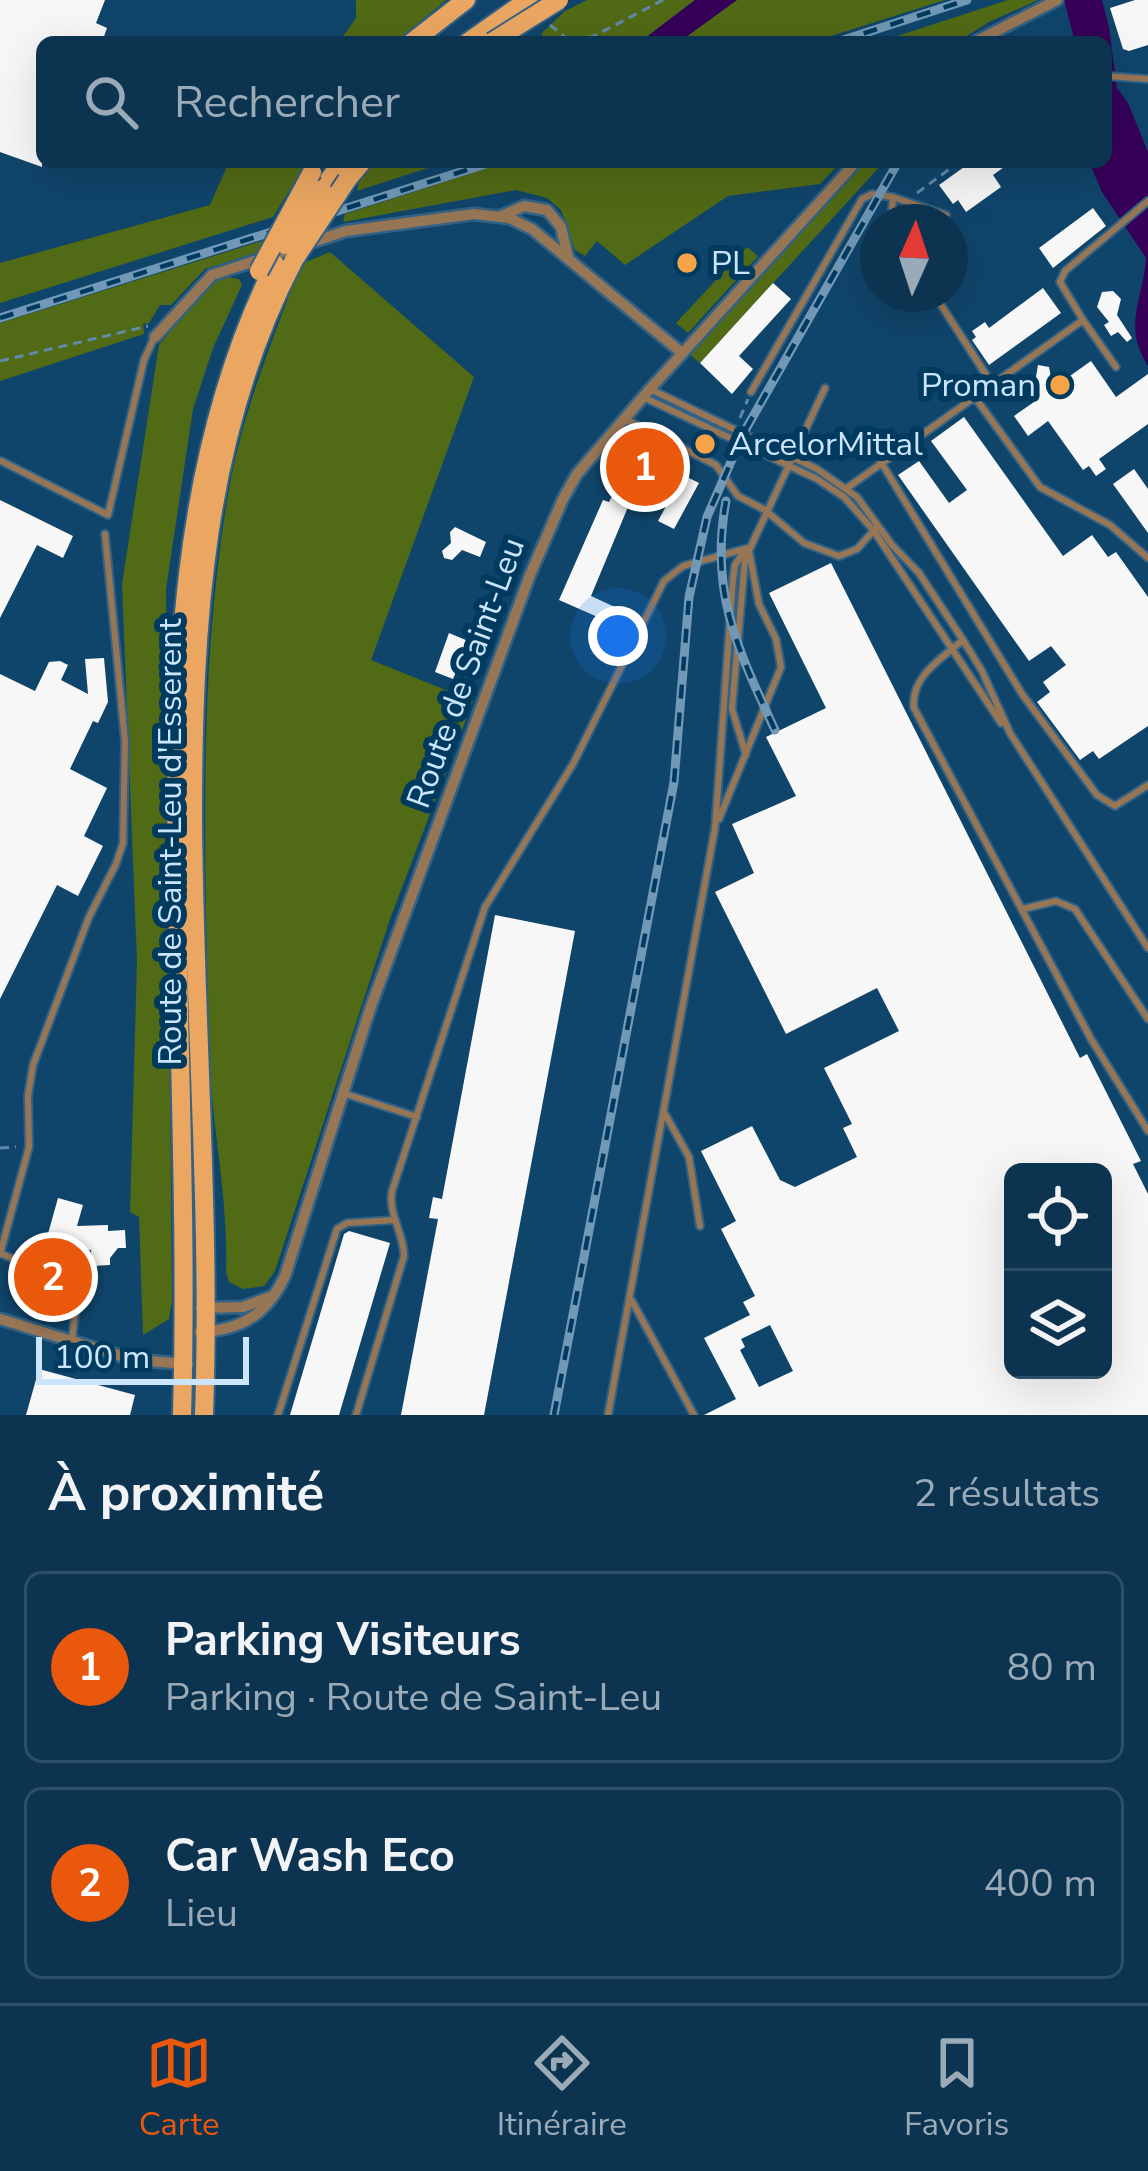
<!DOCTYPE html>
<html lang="fr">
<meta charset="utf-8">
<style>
body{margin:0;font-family:"Nunito Sans",sans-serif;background:#1a3f5a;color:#f1f3f6}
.controls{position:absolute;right:36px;bottom:36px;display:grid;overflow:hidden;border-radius:18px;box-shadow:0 12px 48px #0002}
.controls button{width:108px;height:108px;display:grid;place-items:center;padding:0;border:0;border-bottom:3px solid #2c4f67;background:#0c3450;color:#f1f3f6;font:60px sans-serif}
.compass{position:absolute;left:860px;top:204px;width:108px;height:108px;border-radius:50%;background:#0c3450;box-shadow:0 12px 48px #0002;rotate:3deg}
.scale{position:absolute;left:36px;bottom:30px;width:213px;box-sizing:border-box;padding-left:12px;border:6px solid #cbe5fc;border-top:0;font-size:33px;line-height:42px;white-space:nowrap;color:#cbe5fc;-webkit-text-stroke:9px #013a5f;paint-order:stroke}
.you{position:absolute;left:618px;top:636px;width:42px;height:42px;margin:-30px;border:9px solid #fff;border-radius:50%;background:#1a73e8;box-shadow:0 0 0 18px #1a73e833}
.badge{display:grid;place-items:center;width:78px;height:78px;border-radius:50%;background:#ea580c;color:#fff;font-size:39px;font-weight:700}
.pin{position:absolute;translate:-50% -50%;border:6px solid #fff;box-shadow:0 3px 12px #0006}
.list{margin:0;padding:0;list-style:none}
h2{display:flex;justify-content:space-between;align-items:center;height:156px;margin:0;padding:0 48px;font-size:51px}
h2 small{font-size:39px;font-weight:400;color:#9aaab7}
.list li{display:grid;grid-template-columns:78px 1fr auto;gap:36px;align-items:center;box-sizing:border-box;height:192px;margin:0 24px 24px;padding:0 24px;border:3px solid #2c4f67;border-radius:18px}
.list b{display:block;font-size:45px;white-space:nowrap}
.list p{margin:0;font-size:39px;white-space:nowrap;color:#9aaab7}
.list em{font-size:39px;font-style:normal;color:#9aaab7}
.icon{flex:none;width:66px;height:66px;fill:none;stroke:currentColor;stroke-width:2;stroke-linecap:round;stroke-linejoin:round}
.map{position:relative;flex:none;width:1148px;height:1415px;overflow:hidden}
.search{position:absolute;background:#0c3450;box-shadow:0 12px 48px #0002;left:36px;right:36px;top:36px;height:132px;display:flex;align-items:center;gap:30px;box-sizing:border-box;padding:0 42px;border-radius:18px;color:#9aaab7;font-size:45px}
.sheet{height:588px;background:#0c3450}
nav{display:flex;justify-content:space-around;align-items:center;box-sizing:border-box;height:168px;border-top:3px solid #2c4f67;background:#0c3450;font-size:33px;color:#9aaab7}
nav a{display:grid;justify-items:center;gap:6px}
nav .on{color:#ea580c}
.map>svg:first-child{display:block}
.green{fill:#516a15}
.water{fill:#360059}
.building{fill:#f7f7f7;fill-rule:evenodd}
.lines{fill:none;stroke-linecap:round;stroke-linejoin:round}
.lane-casing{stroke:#326285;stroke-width:10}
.street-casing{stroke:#326285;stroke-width:15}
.primary-casing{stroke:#326285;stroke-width:22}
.path{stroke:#608aa9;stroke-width:3;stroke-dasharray:9 6;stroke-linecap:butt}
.lane{stroke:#977656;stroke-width:6}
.street{stroke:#977656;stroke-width:10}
.primary{stroke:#eba762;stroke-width:18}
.rail-casing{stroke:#7198b6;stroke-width:9}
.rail{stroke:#013a5f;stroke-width:4.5;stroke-dasharray:14;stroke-linecap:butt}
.primary-bridge-casing{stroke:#326285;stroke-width:22;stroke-linecap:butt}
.primary-bridge{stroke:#eba762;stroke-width:18}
.poi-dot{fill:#f6a247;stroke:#013a5f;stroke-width:4.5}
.labels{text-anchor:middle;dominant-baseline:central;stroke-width:12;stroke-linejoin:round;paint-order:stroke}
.poi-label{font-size:33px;fill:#cbe5fc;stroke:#013a5f;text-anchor:start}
.street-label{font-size:33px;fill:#cbe5fc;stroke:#013a5f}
</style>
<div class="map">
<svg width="1148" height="1415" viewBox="0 0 1148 1415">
<rect width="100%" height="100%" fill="#10456b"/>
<!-- green -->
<path class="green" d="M356,0H446L396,42H339L356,18Z
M587,0H695L640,42H548L541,34L565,11Z
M737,0H945L812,42H679Z
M1008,0H1038L989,22L957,42H879Z
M229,162H307L273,217L0,303V263L210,205Z
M374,162H446L357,191L360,177Z
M506,162H841L820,184L728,196L625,265L597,241L585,256L575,250L561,210L547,198L516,190L343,222L345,214Z
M865,162H884L700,363L689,354Z
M265,240L258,252L205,269L171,305H160L149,323L143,324L144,334L0,381V323Z
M747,247L758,256L688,333L676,323Z
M330,252L474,377L371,660L473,701L390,919L275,1271L264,1286L243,1289L229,1282L226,1272C229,1195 210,1121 209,1045C205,860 197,672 229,489C243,411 273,338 301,264Z
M227,277L239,279L242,285L213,348L193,409L166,589L172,1302L169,1319L143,1335L139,1217L130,1212L137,961L122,584L159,345L211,282Z"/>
<!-- water -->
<path class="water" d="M695,0H737L679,42H640Z
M1064,0H1102L1109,27L1117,88L1128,103L1148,152V366C1122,325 1143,301 1146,258L1102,192L1089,162H1106V42H1075Z"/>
<!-- building -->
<path class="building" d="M0,0H105L96,23L107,28L102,42H42V167L0,152Z
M1135,0H1148V45L1129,51L1123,49L1110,8Z
M971,162H1011L993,175L1001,187L966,212L958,200L953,204L939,185Z
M1093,208L1106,226L1053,268L1039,248Z
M773,283L791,299L739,356L753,369L732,394L700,363Z
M1043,288L1061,313L989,365L972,340L976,337L972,331L985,322L989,328Z
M1113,291L1121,299L1117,315L1132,338L1127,342L1118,332L1111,336L1104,325L1109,322L1097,307L1102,292Z
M1091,361L1116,397L1148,374V424L1099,459L1106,469L1096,476L1089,466L1083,470L1048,421L1028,436L1014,416L1034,402L1025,390L1035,383L1038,365L1049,367L1053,388Z
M964,417L1063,556L1092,535L1108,557L1116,552L1148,597V726L1099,759L1093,751L1080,760L1037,702L1050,692L1043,682L1066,665L1051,646L1029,661L898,475L919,461L949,503L967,490L931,441Z
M1134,469L1148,489V533L1113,484Z
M683,475L699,483L674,529L658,521Z
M612,496L628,507L591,596L617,608L603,640L592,635L600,618L559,600L603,500L609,502Z
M0,500L73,536L63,558L37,545L0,618Z
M455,527L486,542L480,557L462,550L452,560L444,558L442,551L451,543L450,532Z
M831,563L1080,1058L1087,1054L1141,1161L1133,1164L1148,1194V1415H704L736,1399L704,1338L750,1315L743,1302L755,1296L721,1229L736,1221L701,1151L752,1126L780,1180L795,1187L857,1157L843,1128L852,1124L824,1068L899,1031L877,988L786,1034L715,892L754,873L732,824L796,796L766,737L826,708L769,593ZM1013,1172H1103V1370H1013ZM770,1325L793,1371L759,1387L740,1350L745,1347L741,1339Z
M449,633L468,641L453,679L435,672Z
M104,658L108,702L98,723L93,721L70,769L107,788L84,836L103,846L78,896L57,885L0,999V674L35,691L49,662L60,661L68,665L61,680L88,694L85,659Z
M495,915L575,931L484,1415H401L438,1219L429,1218L433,1197L442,1199Z
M58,1198L83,1205L77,1226L108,1225V1231L125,1230L126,1248H118L110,1258V1265L92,1266L91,1250L71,1249L65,1274L75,1277L71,1288L32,1277L36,1265L39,1266Z
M349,1231L390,1243L339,1415H290L344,1234Z
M39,1369L135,1395L130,1415H26Z"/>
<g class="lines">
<defs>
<path id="lane" d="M1106,76L1148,79
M893,197L946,215
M934,294L992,384
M1083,320L1060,282L1065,271L1148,201
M650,389L817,469L857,497L892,545L919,573L963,640L982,671L1010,733L1148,948
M751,392L862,199L872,194L893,197L891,222
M974,396L1040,487L1110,525L1148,558
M643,397L817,479L844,497L874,531L1001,723
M627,420L716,465L738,496L765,510L804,543L839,556L857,549L876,528
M1,461L108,515L144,360L154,338
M881,462L1022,694L1097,795L1115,806L1148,785
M847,488L1083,320L1116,367
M963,640C942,658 910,677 914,708L1091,1039L1148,1131
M746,755L732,709L745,559L825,388
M719,819L781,667L776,639L759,604L749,551
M1023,909L1056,901L1075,909L1148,1019
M346,1094L417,1117
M665,1114L689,1157L700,1226
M0,1253L20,1262L16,1287L67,1304L75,1313L72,1341
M0,1254L29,1147L28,1096L33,1065L89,917L116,864L123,843L125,741L105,534
M632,1301L694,1415
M278,1415L337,1229L347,1223L394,1220
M356,1415L404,1256C404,1233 388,1215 392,1191L485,907L573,764L664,581L683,566L748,548
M608,1415L715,828L733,579L735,565L745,550"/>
<path id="street" d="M975,42L1057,0
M501,216L524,206L547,210L561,227L568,257
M155,337L212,275L346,231L474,214L509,218L532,229L682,353
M201,1308L243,1307L270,1297
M0,1319L134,1360L188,1364
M200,1332C242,1330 267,1314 285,1276L370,1009L530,575L563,499L577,474L650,389L856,162"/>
<path id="primary" d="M412,42L466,0
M468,42L528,0
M347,180L362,162
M322,189L342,162
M182,1415C187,1242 179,1069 177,896C174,682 177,460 275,264
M204,1415C211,1216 194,1016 193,816C193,626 204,432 294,260"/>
</defs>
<!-- lane casing -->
<use href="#lane" class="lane-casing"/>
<!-- street casing -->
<use href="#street" class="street-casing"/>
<!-- primary casing -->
<use href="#primary" class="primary-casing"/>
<!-- path -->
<path class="path" d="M550,25L571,42L594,36L663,0
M917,193L959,162
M0,361L148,326
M740,418L748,399
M600,467L662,497
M0,1148L16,1147"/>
<!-- lane -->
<use href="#lane" class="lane"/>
<!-- street -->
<use href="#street" class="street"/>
<!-- primary -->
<use href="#primary" class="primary"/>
<defs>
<path id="rail" d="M837,42L967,0
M0,318L492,162
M726,501C709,592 738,650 775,730
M554,1415L674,782L689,597L707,517L743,434L898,162"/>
</defs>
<!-- rail casing -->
<use href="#rail" class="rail-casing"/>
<!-- rail -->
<use href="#rail" class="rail"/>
<defs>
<path id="primary-bridge" d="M492,42L559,0
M285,245L322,189
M294,260L347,180
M259,271L312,172"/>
</defs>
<!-- primary-bridge casing -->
<use href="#primary-bridge" class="primary-bridge-casing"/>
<!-- primary-bridge -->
<use href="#primary-bridge" class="primary-bridge"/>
</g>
<!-- markers -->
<g class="poi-dot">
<circle cx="687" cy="263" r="12"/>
<circle cx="1060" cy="385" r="12"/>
<circle cx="705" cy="444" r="12"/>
</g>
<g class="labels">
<!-- poi labels -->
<g class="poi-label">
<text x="711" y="263">PL</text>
<text x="1036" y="385" text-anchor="end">Proman</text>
<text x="729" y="444">ArcelorMittal</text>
</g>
<!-- street labels -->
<g class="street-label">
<text transform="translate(466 673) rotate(-70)">Route de Saint-Leu</text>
<text transform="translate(170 842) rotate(-90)">Route de Saint-Leu d'Esserent</text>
</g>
</g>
</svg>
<div class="controls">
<button><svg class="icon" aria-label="locate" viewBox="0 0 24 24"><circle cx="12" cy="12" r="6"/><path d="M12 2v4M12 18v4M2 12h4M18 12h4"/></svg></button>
<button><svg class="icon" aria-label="layers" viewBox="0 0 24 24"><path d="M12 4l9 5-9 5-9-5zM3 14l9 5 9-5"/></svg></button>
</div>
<svg class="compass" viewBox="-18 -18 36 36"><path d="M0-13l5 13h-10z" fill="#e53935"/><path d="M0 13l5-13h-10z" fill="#9aaab7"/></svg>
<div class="scale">100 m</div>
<div class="you"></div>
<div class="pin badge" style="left:645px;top:467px">1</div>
<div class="pin badge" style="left:53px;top:1277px">2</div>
<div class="search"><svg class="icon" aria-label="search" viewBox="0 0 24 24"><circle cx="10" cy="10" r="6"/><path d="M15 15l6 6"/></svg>Rechercher</div>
</div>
<section class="sheet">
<h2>À proximité<small>2 résultats</small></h2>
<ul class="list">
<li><span class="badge">1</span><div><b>Parking Visiteurs</b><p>Parking · Route de Saint-Leu</p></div><em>80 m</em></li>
<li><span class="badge">2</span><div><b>Car Wash Eco</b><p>Lieu</p></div><em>400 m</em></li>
</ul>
</section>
<nav>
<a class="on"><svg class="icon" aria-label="map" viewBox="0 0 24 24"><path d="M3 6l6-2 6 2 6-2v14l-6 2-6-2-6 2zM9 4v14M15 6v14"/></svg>Carte</a>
<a><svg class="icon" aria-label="directions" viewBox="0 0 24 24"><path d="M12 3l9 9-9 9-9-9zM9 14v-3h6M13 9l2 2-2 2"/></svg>Itinéraire</a>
<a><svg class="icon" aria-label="saved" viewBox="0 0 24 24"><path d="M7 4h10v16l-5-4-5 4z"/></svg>Favoris</a>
</nav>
